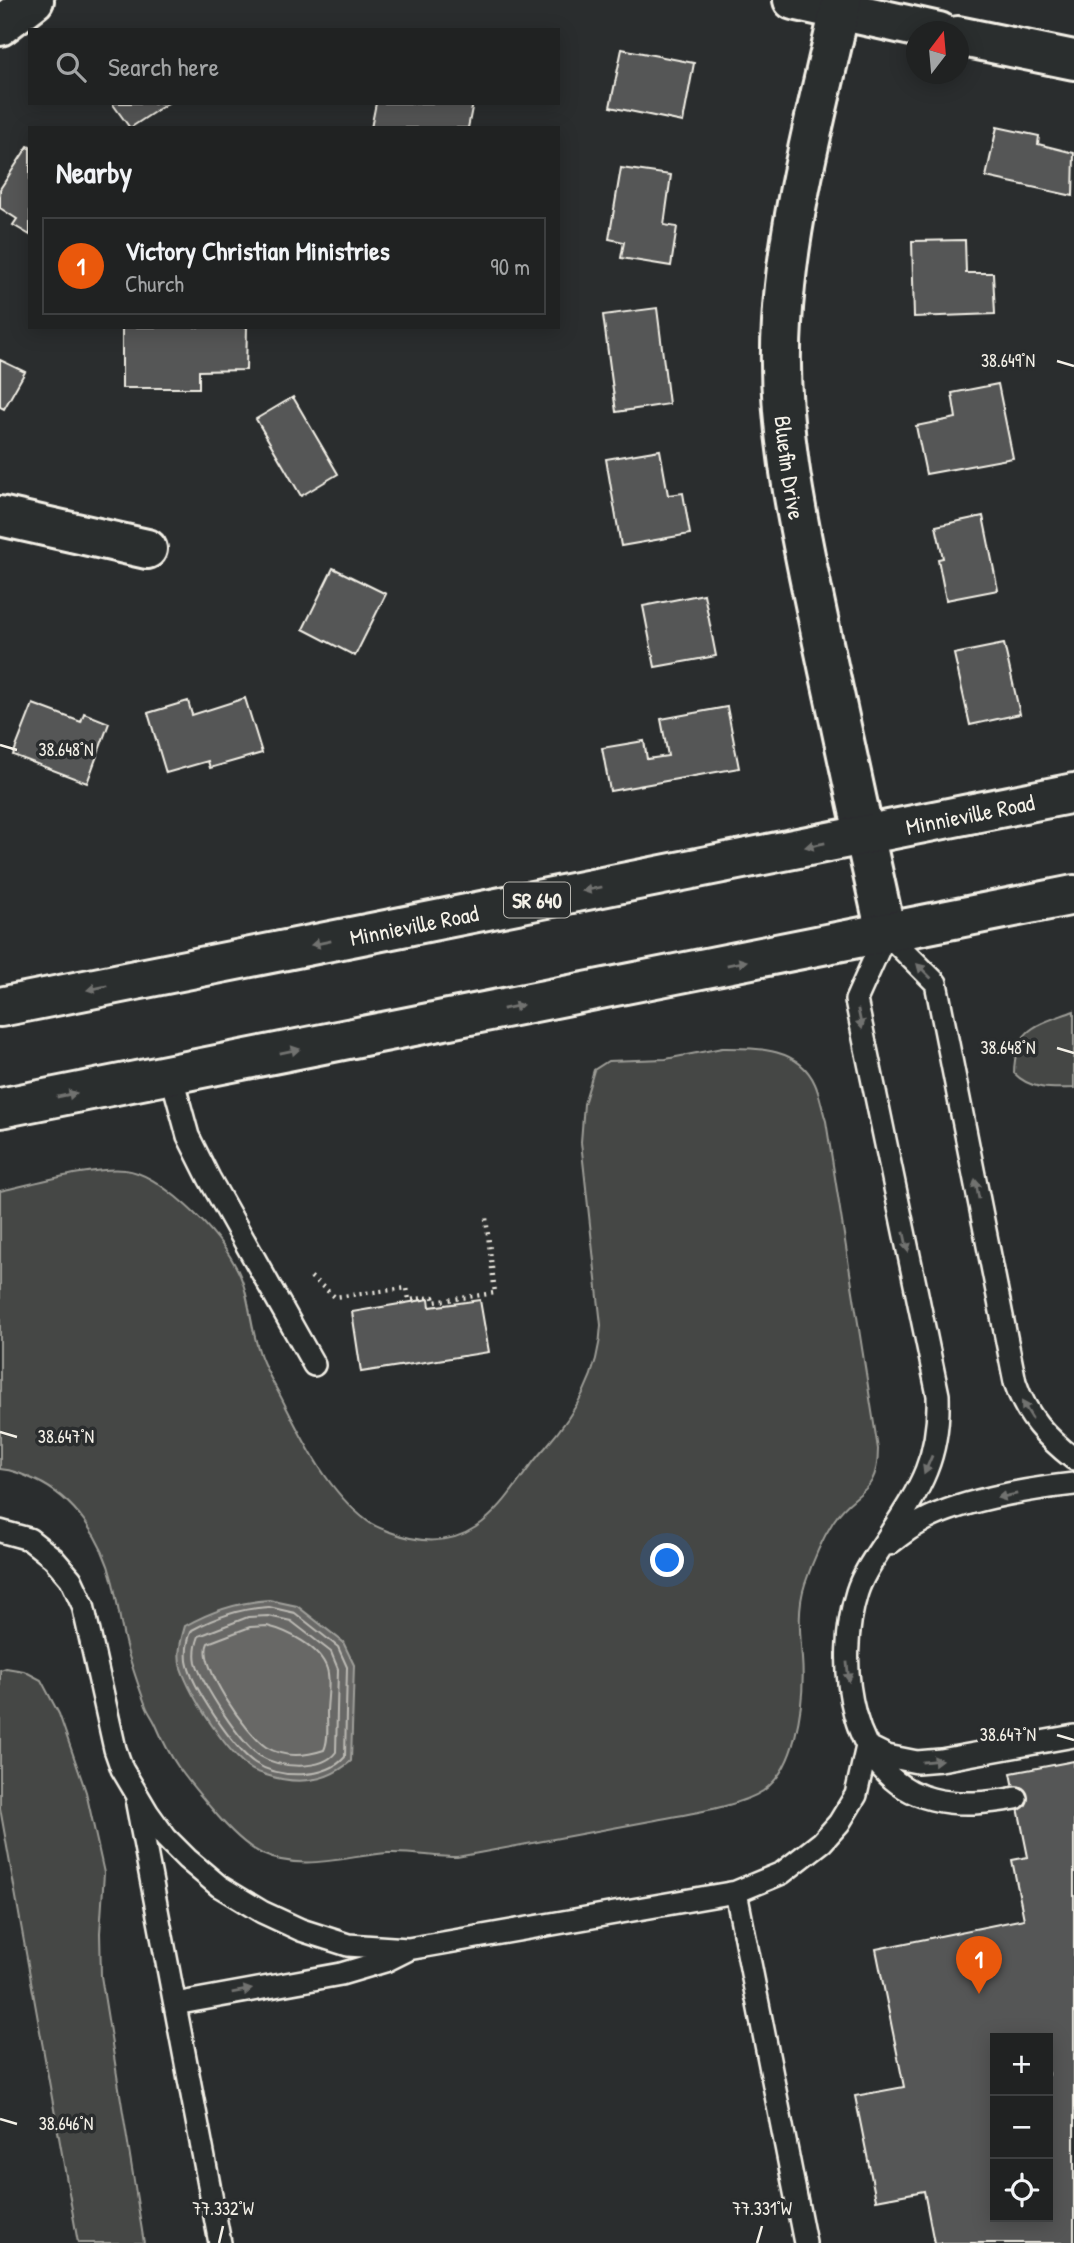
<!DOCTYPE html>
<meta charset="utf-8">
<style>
body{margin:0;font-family:"Patrick Hand",sans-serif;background:#2d2f2f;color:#f1f3f6}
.controls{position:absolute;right:21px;bottom:21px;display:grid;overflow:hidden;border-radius:0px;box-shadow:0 4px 18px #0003}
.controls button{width:63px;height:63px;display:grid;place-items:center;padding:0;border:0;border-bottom:2px solid #3d3f40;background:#202222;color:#f1f3f6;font:35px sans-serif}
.compass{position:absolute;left:906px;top:21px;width:63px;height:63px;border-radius:50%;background:#202222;box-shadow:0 4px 18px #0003;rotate:16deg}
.you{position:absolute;left:668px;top:1561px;width:24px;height:24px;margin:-18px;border:5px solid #fff;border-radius:50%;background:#1a73e8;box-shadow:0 0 0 10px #1a73e833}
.badge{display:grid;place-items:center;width:46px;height:46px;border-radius:50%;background:#ea580c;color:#fff;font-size:23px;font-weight:700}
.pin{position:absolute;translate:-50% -58px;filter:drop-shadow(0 2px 4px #0008)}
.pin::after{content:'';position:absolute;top:37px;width:24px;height:21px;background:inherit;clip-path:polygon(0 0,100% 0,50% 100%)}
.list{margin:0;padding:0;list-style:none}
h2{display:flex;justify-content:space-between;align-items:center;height:91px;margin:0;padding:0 28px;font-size:30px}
h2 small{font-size:23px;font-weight:400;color:#a2a4a5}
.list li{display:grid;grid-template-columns:46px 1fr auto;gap:21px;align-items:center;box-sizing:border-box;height:98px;margin:0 14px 14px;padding:0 14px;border:2px solid #3d3f40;border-radius:0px}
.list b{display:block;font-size:26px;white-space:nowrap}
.list p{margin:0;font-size:23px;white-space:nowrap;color:#a2a4a5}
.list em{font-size:23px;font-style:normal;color:#a2a4a5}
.icon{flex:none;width:38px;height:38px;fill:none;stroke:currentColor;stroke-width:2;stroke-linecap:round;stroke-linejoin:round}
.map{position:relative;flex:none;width:1074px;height:2243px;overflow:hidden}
.search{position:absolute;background:#202222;box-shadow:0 4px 18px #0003;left:28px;top:28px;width:532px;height:77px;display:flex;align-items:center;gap:18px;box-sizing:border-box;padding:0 24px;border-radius:0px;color:#a2a4a5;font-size:26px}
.panel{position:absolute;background:#202222;box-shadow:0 4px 18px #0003;left:28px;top:126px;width:532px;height:203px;border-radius:0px}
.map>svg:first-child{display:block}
.green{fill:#444645;stroke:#9c9c96;stroke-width:2}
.water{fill:#676866;stroke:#9f9f9a;stroke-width:2}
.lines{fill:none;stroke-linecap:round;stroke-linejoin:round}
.shore{stroke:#bcbab4;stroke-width:2}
.building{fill:#555756;stroke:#f4f1e8;stroke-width:2;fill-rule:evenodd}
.service-casing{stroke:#f4f1e8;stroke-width:26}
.minor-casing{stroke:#f4f1e8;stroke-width:44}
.primary-casing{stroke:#f4f1e8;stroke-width:44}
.path{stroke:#f4f1e8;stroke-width:4.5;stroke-dasharray:2 5;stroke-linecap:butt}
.service{stroke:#2a2d2e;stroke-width:21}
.minor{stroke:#2a2d2e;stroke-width:38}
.primary{stroke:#2a2d2e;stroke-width:38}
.oneway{fill:#71726f}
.ticks{fill:none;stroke:#f4f1e8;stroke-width:2.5}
.labels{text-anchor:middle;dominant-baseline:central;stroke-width:7;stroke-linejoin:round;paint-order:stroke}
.shield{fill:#2a2d2e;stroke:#b7b6b0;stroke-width:2}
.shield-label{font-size:21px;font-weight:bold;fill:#f4f1e8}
.street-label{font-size:23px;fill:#f4f1e8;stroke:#2a2d2e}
.ticks-label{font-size:18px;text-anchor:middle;fill:#f4f1e8;stroke:#2a2d2e;stroke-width:7;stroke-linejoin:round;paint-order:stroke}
</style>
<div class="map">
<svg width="1074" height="2243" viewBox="0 0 1074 2243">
<rect width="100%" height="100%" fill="#2a2d2e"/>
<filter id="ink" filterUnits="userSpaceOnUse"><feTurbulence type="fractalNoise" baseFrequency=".0143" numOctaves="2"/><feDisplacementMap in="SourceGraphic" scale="14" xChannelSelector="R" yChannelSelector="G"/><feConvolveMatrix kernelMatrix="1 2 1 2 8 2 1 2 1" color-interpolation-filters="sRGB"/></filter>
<g filter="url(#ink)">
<!-- green -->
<path class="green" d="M1074,1011V1088C1052,1089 1030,1090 1014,1073C1015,1027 1037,1025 1074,1011Z
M722,1048C757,1048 799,1047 815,1084C820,1095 822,1109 826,1121L878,1449C878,1497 855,1488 833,1522C821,1541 812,1563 805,1584C797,1608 800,1633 802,1658C804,1683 801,1713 795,1737C790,1757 780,1779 763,1791C739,1807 685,1814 656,1820C589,1832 523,1845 457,1857C434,1857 412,1852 388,1853C347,1856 302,1872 262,1854C242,1844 225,1825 211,1808C185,1777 172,1763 156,1725C153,1718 148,1712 146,1706C139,1688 133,1669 127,1650C121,1628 118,1605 113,1583C103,1540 75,1498 35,1480C24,1475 13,1470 0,1469V1191C33,1184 94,1166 125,1170C144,1172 162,1186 176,1197C199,1216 221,1239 235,1265C250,1291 249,1323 259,1351C264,1368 274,1384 282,1399C304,1442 327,1490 366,1520C373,1526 382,1529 390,1532C419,1543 449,1545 476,1527C506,1507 521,1474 545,1448C576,1412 599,1374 601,1325L581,1142L584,1104L594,1070L608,1061L666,1059Z
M6,1668L24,1671L41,1680L59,1714L86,1792L104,1873L100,1933L101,1976L144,2243H78L0,1808V1670Z"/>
<!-- water -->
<path class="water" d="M269,1600L297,1606L343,1642L354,1665L351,1761C326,1783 297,1785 266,1775C262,1773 255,1772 251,1769C226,1752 191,1697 181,1668C177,1653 181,1640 185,1626C211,1611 239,1602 269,1600Z"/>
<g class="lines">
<!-- shore -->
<path class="shore" d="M269,1607L295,1613L338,1647L347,1667L345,1757C326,1779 279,1779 255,1763C234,1749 191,1686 187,1661C186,1650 187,1640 192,1630C216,1617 242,1608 269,1607Z
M268,1616L291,1621L331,1652L338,1669L336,1752C322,1771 279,1768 260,1756C240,1743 203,1686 196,1662C194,1653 196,1644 199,1636L248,1617Z
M267,1626C288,1631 320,1647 327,1669C331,1682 327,1699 327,1713C327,1725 329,1740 324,1750C306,1756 284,1758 266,1747C247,1735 197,1664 208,1643L250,1627Z"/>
</g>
<!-- building -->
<path class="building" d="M622,49L694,63L683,122L610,107Z
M112,103H168L130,128Z
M376,103H473L468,128H371Z
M997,127L1039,136L1038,144L1074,153L1073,196L986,177Z
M28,146L30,147V235L13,225L17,219L0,208V189Z
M621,168L671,175L664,225L677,227L671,266L621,258L624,242L609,239Z
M965,240L966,273H993L995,314L914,317L912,241Z
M657,308L669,404L616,412L603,315Z
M122,327H247L246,370L199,371V388H122Z
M0,360L25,372L4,409L0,407Z
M998,384L1013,458L926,474L916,426L956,418L952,393Z
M293,397L338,474L301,496L256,419Z
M660,450L668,495L683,493L690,534L621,546L606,459Z
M983,516L998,590L946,600L938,559L943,558L936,526Z
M333,568L386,594L355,656L303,629Z
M704,594L716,656L655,667L643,606Z
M1004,644L1020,714L970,725L954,654Z
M245,698L262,753L210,768L208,761L166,773L148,713L188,701L192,715Z
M33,704L81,722L84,713L109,723L87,783L13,755Z
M727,707L739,768L610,791L602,748L644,741L647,759L668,756L661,719Z
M429,1299L430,1307L480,1300L489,1352L361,1372L352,1312Z
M1074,1761V2243H934L924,2191L876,2200L855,2096L904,2087L876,1949L1024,1919L1012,1860L1028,1857L1011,1773ZM995,2038H1048V2217H995Z"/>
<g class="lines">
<defs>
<path id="service" d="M171,1074L188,1136L209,1178L314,1365
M0,1531L29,1539L53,1558L71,1579L83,1605L115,1749L122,1769L148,1813L166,1838L187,1859L219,1886L262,1912L301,1930L348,1945L408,1949L736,1892L782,1873L822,1842L839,1823L856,1795L867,1746
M889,1544C898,1538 906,1530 916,1525C954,1501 1029,1489 1074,1484
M869,1747L887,1756L917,1762L941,1760L1074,1736
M1016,1798C988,1803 960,1806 932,1799C848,1779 835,1661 857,1592C863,1573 877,1554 888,1537C921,1487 940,1457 938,1395L856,1000L886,933L936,983L1015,1382C1026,1416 1046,1437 1074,1459
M137,1804L220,2243
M736,1892L805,2243
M175,2004L341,1974L385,1961L407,1950"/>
<g id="minor">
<path d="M793,0L939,32"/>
<path id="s1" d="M842,0C819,106 788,214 782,323C775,428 801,536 822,638C843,736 864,835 886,933"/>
<path d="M0,26L34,0"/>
<path d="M958,36L1074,60"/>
<path d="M0,516L147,549"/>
</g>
<g id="primary">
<path id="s2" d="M0,1007L1074,793"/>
<path d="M0,1108L1074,895"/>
</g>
</defs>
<!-- service casing -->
<use href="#service" class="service-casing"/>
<!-- minor casing -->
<use href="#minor" class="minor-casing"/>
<!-- primary casing -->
<use href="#primary" class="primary-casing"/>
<!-- path -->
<path class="path" d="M311,1277L335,1297L407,1288L409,1300L433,1297L434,1302L495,1293L486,1218"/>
<!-- service -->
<use href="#service" class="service"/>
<!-- minor -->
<use href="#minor" class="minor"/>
<!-- primary -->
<use href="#primary" class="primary"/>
</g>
<!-- one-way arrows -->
<defs><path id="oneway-solid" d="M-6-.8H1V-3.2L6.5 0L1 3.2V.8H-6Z" transform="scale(1.75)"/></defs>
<g class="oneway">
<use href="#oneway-solid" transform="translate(815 845) rotate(169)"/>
<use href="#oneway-solid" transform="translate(592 889) rotate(169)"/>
<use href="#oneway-solid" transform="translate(321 943) rotate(169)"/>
<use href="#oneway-solid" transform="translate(737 963) rotate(-11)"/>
<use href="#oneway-solid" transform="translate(924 971) rotate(-135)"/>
<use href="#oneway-solid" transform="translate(97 988) rotate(169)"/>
<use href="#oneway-solid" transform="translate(513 1007) rotate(-11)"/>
<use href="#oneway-solid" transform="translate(860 1019) rotate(78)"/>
<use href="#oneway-solid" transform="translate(290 1051) rotate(-11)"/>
<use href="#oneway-solid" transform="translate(67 1095) rotate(-11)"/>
<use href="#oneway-solid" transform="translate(977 1189) rotate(-101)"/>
<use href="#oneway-solid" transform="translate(906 1242) rotate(78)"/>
<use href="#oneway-solid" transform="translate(1027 1410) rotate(-122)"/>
<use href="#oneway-solid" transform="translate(928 1465) rotate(113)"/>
<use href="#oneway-solid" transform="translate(1007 1496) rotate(168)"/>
<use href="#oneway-solid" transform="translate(848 1672) rotate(84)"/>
<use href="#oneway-solid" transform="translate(932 1761) rotate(-6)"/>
<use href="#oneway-solid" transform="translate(242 1991) rotate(-10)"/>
</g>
</g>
<!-- ticks -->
<path class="ticks" d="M1057,361L1074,366M0,745L17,750M1057,1048L1074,1053M0,1432L17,1437M1057,1735L1074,1740M0,2119L17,2124M219,2243L223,2226M757,2243L762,2226"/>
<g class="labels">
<!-- shield labels -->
<rect class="shield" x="504" y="882.5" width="66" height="35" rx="5"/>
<g class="shield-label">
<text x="537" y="900">SR 640</text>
</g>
<!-- street labels -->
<g class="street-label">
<text stroke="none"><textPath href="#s1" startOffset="474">Bluefin Drive</textPath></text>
<text stroke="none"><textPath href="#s2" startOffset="989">Minnieville Road</textPath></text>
<text stroke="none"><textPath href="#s2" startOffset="422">Minnieville Road</textPath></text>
</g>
</g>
<g class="ticks-label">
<text x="1008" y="367">38.649°N</text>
<text x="66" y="756">38.648°N</text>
<text x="1008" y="1054">38.648°N</text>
<text x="66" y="1443">38.647°N</text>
<text x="1008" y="1741">38.647°N</text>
<text x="66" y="2130">38.646°N</text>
<text x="223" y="2215">77.332°W</text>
<text x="762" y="2215">77.331°W</text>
</g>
</svg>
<div class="controls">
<button>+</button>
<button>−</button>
<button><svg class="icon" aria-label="locate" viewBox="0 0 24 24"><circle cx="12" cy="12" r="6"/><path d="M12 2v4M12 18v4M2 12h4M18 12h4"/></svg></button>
</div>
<svg class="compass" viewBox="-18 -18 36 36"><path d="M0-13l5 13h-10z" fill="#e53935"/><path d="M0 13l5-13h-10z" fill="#a2a4a5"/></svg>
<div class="you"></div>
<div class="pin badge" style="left:979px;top:1994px">1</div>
<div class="search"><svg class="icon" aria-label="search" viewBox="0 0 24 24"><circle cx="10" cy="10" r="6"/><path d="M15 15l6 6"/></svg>Search here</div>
<section class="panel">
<h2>Nearby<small></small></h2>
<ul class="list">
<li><span class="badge">1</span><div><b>Victory Christian Ministries</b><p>Church</p></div><em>90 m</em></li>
</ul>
</section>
</div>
